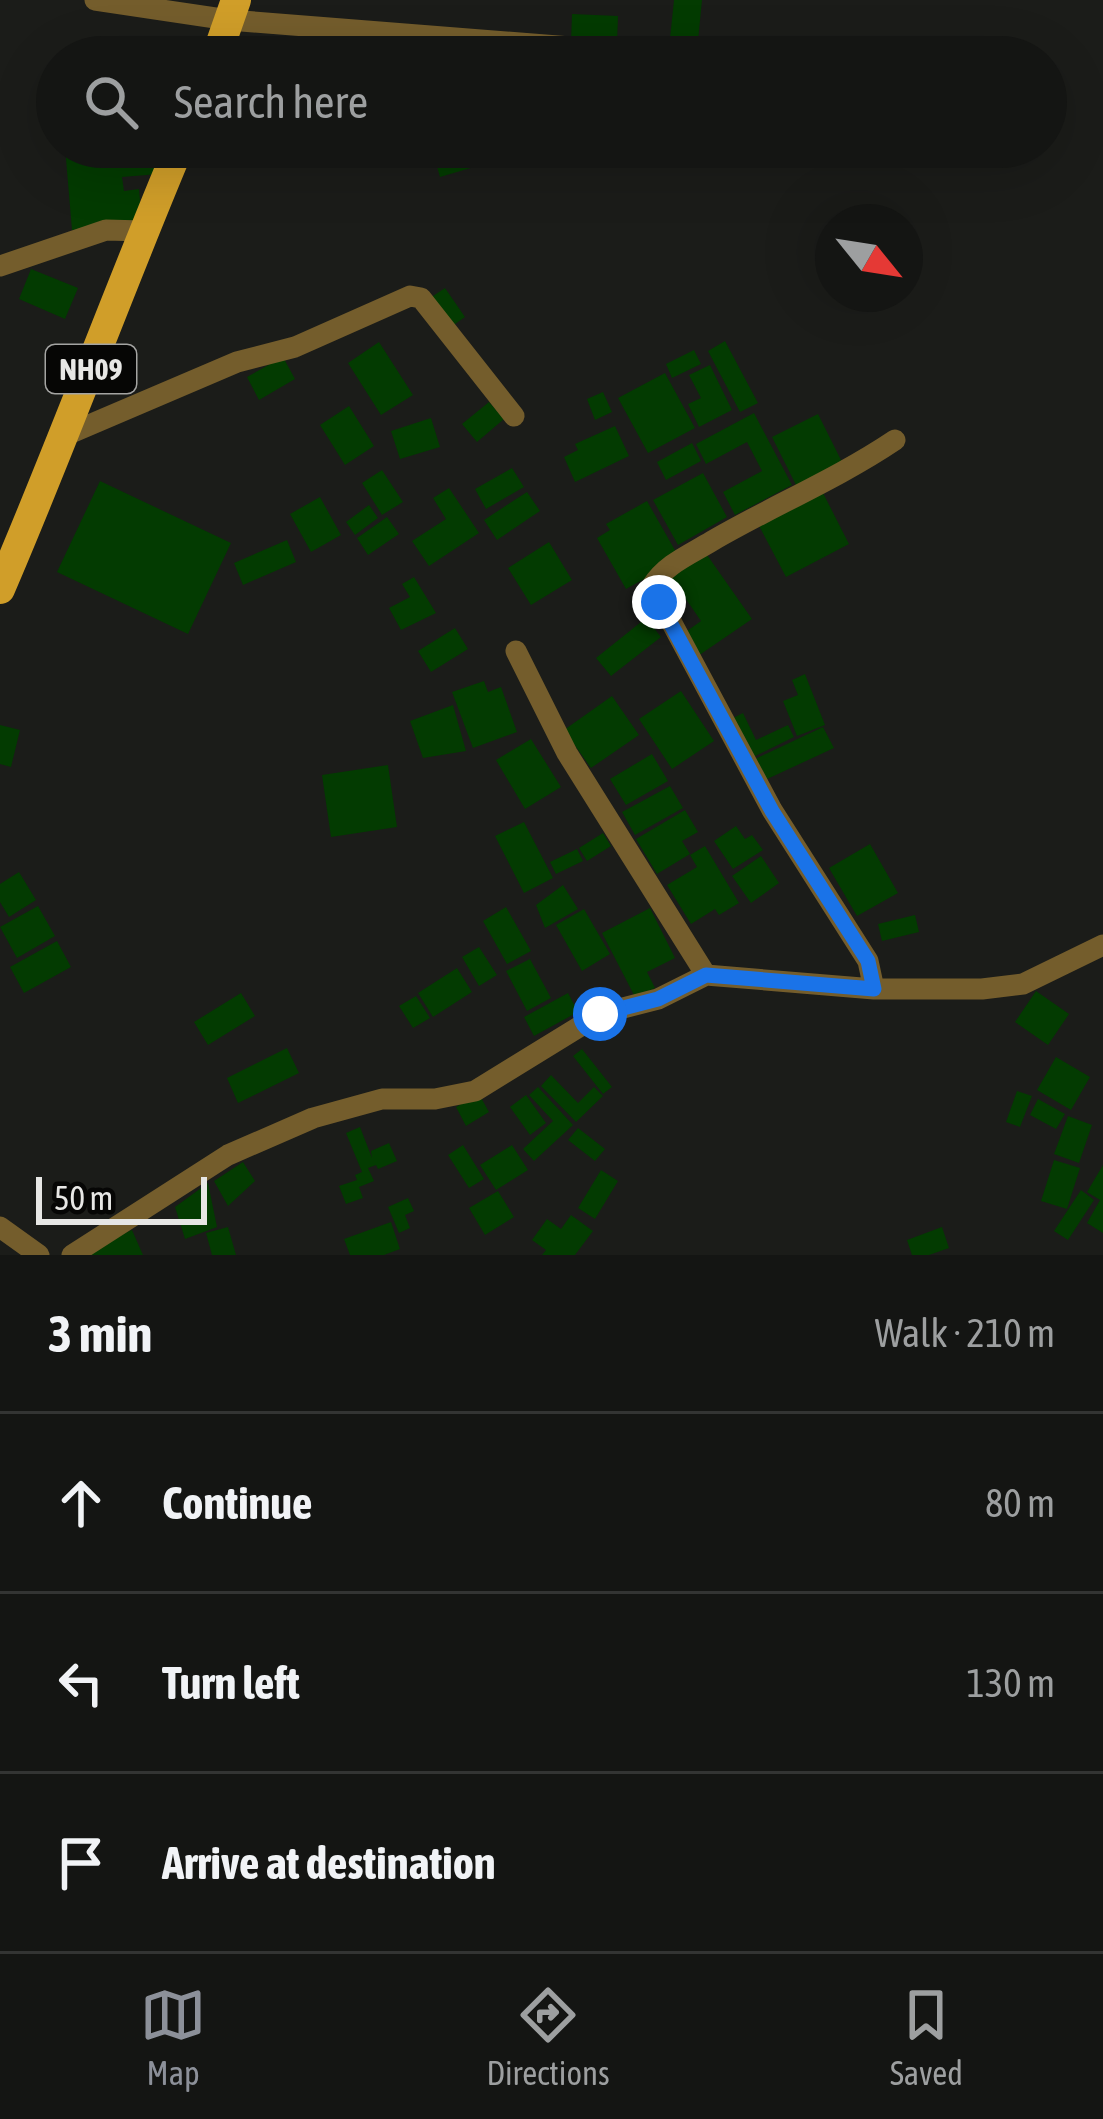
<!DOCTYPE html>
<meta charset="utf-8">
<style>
body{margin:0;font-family:"Asap Condensed",sans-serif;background:#1d1e1c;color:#f1f3f6}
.compass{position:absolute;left:815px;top:204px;width:108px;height:108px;border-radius:50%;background:#141513;box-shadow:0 12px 48px #0002;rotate:120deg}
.scale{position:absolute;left:36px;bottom:30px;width:171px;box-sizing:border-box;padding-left:12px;border:6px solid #e7e7e5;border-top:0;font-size:33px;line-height:42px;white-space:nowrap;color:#e7e7e5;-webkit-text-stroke:9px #060605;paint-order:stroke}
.stop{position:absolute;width:36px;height:36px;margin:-27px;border:9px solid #1a73e8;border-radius:50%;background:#fff}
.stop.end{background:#1a73e8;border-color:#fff;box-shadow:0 3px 12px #0008}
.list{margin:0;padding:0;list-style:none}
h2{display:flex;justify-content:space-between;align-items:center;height:156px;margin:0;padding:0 48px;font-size:51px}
h2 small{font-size:39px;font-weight:400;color:#9d9fa0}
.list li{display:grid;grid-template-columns:78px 1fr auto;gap:36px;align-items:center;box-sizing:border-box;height:180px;padding:0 48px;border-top:3px solid #333433}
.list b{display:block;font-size:45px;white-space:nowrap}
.list em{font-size:39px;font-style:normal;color:#9d9fa0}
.icon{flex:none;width:66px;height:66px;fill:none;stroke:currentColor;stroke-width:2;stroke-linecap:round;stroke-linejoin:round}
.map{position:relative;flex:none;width:1103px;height:1255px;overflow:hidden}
.search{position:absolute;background:#141513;box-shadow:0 12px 48px #0002;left:36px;right:36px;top:36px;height:132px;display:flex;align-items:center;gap:30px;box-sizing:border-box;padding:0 42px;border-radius:66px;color:#9d9fa0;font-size:45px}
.sheet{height:696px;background:#141513}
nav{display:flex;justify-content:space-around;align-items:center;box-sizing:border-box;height:168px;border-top:3px solid #333433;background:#141513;font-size:33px;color:#9d9fa0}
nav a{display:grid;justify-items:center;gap:6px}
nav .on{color:#8c9099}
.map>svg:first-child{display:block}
.building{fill:#033b01}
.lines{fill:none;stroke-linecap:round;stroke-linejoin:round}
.street{stroke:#745d2c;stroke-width:21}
.primary{stroke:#d09e29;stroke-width:30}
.route{stroke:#1a73e8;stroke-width:15}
.labels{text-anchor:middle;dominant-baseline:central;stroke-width:12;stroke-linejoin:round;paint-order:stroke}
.shield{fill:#060605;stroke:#a4a4a2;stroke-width:3}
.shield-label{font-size:30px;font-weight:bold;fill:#e7e7e5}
</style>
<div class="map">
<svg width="1103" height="1255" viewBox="0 0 1103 1255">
<rect width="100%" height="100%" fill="#1b1c19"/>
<!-- building -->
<path class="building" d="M674,0H702L697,51L669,48Z
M572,14L618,16L617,44L571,42Z
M65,147H156L159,174L122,177L124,191L139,189L142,224L72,230Z
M438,147H468L474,167L440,177L432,149Z
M577,147H615L616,163L578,165Z
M31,269L78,288L65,319L19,299Z
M445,288L465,317L448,329L427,300Z
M725,341L758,403L740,412L708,351Z
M379,342L413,395L381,415L348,363Z
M694,350L701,364L672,378L666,364Z
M283,357L295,379L259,400L247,377Z
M710,365L732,410L699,427L688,404L701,398L689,375Z
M665,373L695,428L648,453L618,398Z
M603,392L612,412L595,420L587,399Z
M489,402L504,419L477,442L462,424Z
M349,406L374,446L345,465L320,425Z
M754,413L792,485L735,515L723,492L762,471L747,442L706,464L696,444Z
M818,414L843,464L797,487L772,437Z
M431,418L440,447L400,459L391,431Z
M615,426L629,456L575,482L564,457L578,450L575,444Z
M692,443L701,461L666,480L657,462Z
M512,468L524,487L486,509L475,489Z
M382,470L403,502L382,515L362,483Z
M703,473L727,517L678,545L653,500Z
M100,481L231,543L188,634L57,572Z
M449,488L479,533L429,566L412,541L446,519L433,498Z
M822,491L849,544L786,577L758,524Z
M527,492L540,511L497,540L484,520Z
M320,497L341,535L311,552L290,514Z
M647,501L680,559L626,589L597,538L610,530L606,524Z
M369,505L378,518L355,535L346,522Z
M387,517L399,534L368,555L357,538Z
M287,540L296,562L243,585L234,563Z
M549,542L572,580L531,605L508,568Z
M705,552L752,619L695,658L680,636L701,621L670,576Z
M414,577L436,613L401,630L389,608L410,597L402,584Z
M646,618L661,637L611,676L596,658Z
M455,628L468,649L431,672L418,651Z
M805,674L825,725L797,736L783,701L798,695L792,680Z
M484,681L488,692L501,687L517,732L473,748L452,692Z
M681,691L714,741L672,769L639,719Z
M612,696L639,735L591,768L564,730Z
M453,705L466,751L423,758L410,721Z
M743,713L756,740L788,725L794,737L749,759L729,720Z
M0,725L20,730L11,767L0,764Z
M823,727L834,748L765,780L755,759Z
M531,739L561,787L525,809L496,760Z
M652,754L668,781L626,805L610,779Z
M388,765L397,827L331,837L322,775Z
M670,786L683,808L635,835L622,812Z
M685,810L698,832L682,841L690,854L657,874L636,839Z
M524,822L553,878L524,893L495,836Z
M736,826L745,839L752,835L763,850L733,869L714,841Z
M603,833L611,846L587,861L579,848Z
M870,844L898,893L857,916L829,868Z
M705,846L739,903L719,915L715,909L691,924L667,885L697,867L690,855Z
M577,849L583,861L556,874L550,862Z
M761,856L779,883L751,903L732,876Z
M19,872L36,900L9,917L0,902V884Z
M563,885L578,909L545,928L536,905Z
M38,906L55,936L17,958L0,927Z
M506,907L531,951L507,964L483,921Z
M650,908L675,958L647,972L655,988L635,997L602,933Z
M584,909L610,954L582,971L556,925Z
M915,915L919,932L882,941L878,924Z
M57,941L71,967L24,993L10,967Z
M479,947L497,975L479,986L462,957Z
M530,959L551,998L527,1011L506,971Z
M457,968L472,992L433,1017L418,993Z
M1036,991L1069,1014L1048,1045L1015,1022Z
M241,993L255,1016L208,1045L194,1022Z
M568,993L578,1012L534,1036L524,1017Z
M416,996L430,1018L413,1028L399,1006Z
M287,1048L299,1073L238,1103L227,1078Z
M582,1049L612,1087L603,1094L573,1056Z
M1056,1057L1090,1077L1071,1110L1037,1090Z
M551,1075L578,1103L594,1087L603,1096L576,1122L541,1086Z
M538,1087L573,1125L534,1161L523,1149L553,1121L529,1095Z
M1017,1091L1032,1096L1020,1127L1006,1122Z
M479,1094L489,1112L466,1126L456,1107Z
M526,1095L546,1123L530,1135L510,1107Z
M1038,1099L1065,1114L1056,1129L1030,1115Z
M1068,1116L1092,1125L1079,1163L1054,1154Z
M360,1127L372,1158L371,1151L389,1143L397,1161L378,1169L376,1165L368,1168L374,1181L359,1187L363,1198L346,1204L339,1186L357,1180L355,1175L362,1172L346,1133Z
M578,1128L605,1149L595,1161L568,1140Z
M463,1145L484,1179L469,1188L448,1155Z
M512,1145L528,1170L496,1190L480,1165Z
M1054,1160L1080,1168L1067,1209L1041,1201Z
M243,1162L255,1181L228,1206L214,1181Z
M1103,1165V1233L1087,1223L1100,1200L1087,1192Z
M601,1170L618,1181L595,1219L578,1208Z
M208,1183L217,1227L185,1239L175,1207Z
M1081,1190L1094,1200L1068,1240L1054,1231Z
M498,1191L514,1217L485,1235L469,1208Z
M408,1198L414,1211L405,1215L410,1228L399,1233L388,1207Z
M571,1215L593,1231L575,1255H542L546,1250L532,1240L547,1219L561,1229Z
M391,1222L400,1249L384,1255H350L344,1239Z
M228,1227L236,1255H212L206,1233Z
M942,1227L949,1248L929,1255H912L907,1240Z
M132,1230L143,1255H92L89,1249Z"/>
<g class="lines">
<!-- street -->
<path class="street" d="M95,0L229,20L697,57
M0,266L106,230L143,231
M66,435L237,362L295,347L410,296L421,298L514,416
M516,651L567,753L706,975
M874,989L868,961L772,810L652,586C666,564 689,555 712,541C772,506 837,479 895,440
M0,1227L39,1255
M72,1255L228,1155L313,1118L382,1099H435L475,1091L600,1014L658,999L706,975L874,989H982L1023,984L1103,945"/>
<!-- primary -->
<path class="primary" d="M216,57L236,0
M0,589C63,443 117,294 179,147"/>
</g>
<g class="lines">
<!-- route -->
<path class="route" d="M600,1014L658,999L706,975L874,989L868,961L772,811L659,602"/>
</g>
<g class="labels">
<!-- shield labels -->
<rect class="shield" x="46" y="345" width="90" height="48" rx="9"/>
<g class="shield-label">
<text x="91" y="369">NH09</text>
</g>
</g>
</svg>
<svg class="compass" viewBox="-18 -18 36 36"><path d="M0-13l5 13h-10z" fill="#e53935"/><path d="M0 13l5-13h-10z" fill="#9d9fa0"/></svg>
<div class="scale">50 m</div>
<div class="stop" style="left:600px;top:1014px"></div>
<div class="stop end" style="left:659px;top:602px"></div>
<div class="search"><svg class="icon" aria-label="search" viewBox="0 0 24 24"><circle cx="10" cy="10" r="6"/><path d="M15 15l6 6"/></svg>Search here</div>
</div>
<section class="sheet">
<h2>3 min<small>Walk · 210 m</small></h2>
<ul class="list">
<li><svg class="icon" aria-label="ahead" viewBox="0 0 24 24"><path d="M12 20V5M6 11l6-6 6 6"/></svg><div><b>Continue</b></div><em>80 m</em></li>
<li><svg class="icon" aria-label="left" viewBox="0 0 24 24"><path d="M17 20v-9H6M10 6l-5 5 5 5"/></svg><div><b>Turn left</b></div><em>130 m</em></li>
<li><svg class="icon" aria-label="arrive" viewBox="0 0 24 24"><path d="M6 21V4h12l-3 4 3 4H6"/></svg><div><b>Arrive at destination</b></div></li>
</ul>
</section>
<nav>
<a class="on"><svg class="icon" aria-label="map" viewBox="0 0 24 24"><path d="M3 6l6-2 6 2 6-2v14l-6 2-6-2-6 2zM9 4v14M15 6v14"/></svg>Map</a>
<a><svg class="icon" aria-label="directions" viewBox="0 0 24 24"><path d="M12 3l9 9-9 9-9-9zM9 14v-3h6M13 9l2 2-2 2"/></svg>Directions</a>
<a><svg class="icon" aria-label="saved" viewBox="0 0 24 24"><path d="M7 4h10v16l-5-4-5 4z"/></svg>Saved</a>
</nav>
